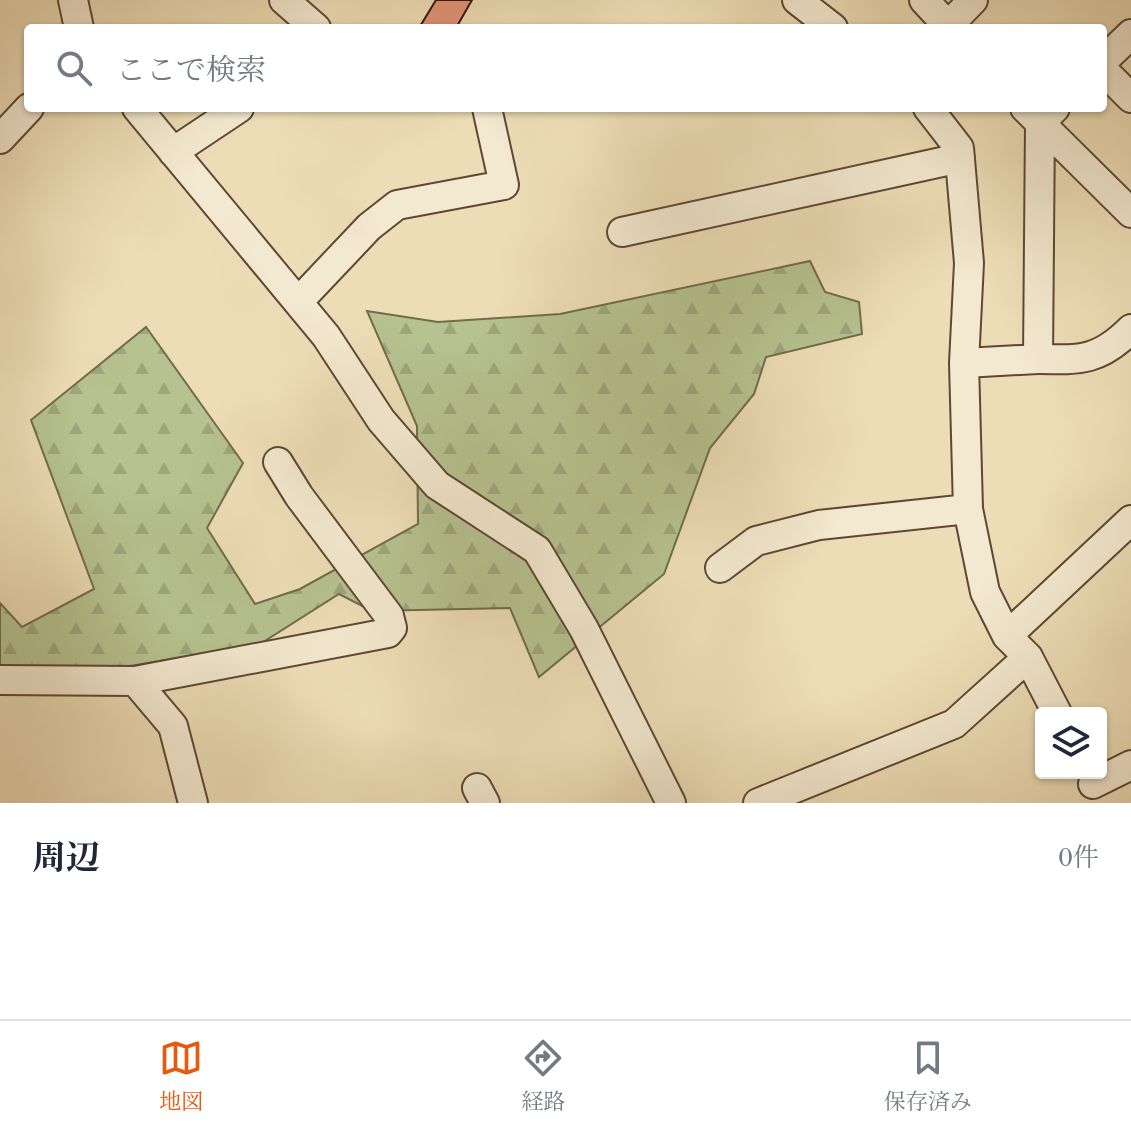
<!DOCTYPE html>
<html lang="ja">
<meta charset="utf-8">
<style>
body{margin:0;font-family:"Old Standard TT","Noto Serif JP",serif;background:#f6f6f7;color:#1f2937}
.controls{position:absolute;right:24px;bottom:24px;display:grid;overflow:hidden;border-radius:8px;box-shadow:0 2px 6px #0004}
.controls button{width:72px;height:72px;display:grid;place-items:center;padding:0;border:0;border-bottom:2px solid #e0e1e3;background:#fff;color:#1f2937;font:40px sans-serif}
.list{margin:0;padding:0;list-style:none}
h2{display:flex;justify-content:space-between;align-items:center;height:104px;margin:0;padding:0 32px;font-size:34px}
h2 small{font-size:26px;font-weight:400;color:#747a83}
.icon{flex:none;width:44px;height:44px;fill:none;stroke:currentColor;stroke-width:2;stroke-linecap:round;stroke-linejoin:round}
.map{position:relative;flex:none;width:1131px;height:803px;overflow:hidden}
.search{position:absolute;background:#fff;box-shadow:0 2px 6px #0004;left:24px;right:24px;top:24px;height:88px;display:flex;align-items:center;gap:20px;box-sizing:border-box;padding:0 28px;border-radius:8px;color:#747a83;font-size:30px}
.sheet{height:216px;background:#fff}
nav{display:flex;justify-content:space-around;align-items:center;box-sizing:border-box;height:112px;border-top:2px solid #e0e1e3;background:#fff;font-size:22px;color:#747a83}
nav a{display:grid;justify-items:center;gap:4px}
nav .on{color:#ea580c}
.map>svg:first-child{display:block}
.forest{fill:url(#forest-firs);stroke:#726c4d;stroke-width:2}
.building{fill:#df9376;stroke:#2f170a;stroke-width:2}
.lines{fill:none;stroke-linecap:round;stroke-linejoin:round}
.minor-casing{stroke:#5e4835;stroke-width:32}
.minor{stroke:#f3e9d0;stroke-width:28}
</style>
<div class="map">
<svg width="1131" height="803" viewBox="0 0 1131 803">
<defs>
<pattern id="forest-firs" width="22" height="20" patternUnits="userSpaceOnUse" patternTransform="scale(2)"><rect width="22" height="20" fill="#b6c290"/><path d="M5 1l3.5 6h-7zM16 11l3.5 6h-7z" fill="#9da67b"/></pattern>
</defs>
<rect width="100%" height="100%" fill="#edddb6"/>
<filter id="stains"><feTurbulence type="fractalNoise" baseFrequency=".0025" numOctaves="4"/><feColorMatrix values="0 0 0 0 .2 0 0 0 0 .09 0 0 0 0 .02 0 0 0 .5 -.17"/></filter>
<radialGradient id="worn" r=".72"><stop offset=".6" stop-color="#630" stop-opacity="0"/><stop offset="1" stop-color="#630" stop-opacity=".3"/></radialGradient>
<!-- forest -->
<path class="forest" d="M810,261L825,292L859,302L862,334L766,357L754,394L710,448L664,574L539,677L510,608L372,611L339,594L260,644L112,669H0V603L22,627L94,589L31,420L146,327L243,463L207,528L255,604L300,589L418,524L417,426L367,311L438,322L560,314Z"/>
<!-- building -->
<path class="building" d="M436,0H472L456,28H419Z"/>
<g class="lines">
<defs>
<path id="minor" d="M73,0L79,28
M284,0L316,28
M797,0L833,28
M924,0L950,28
M948,26L973,0
M1103,61L1131,34
M1103,70L1131,98
M137,108L326,336L381,420L437,485L537,550L584,629L671,803
M928,108L959,148L969,263L964,363L968,509L985,592L1007,636L1028,657L1057,713
M1025,108L1131,213
M0,139L29,108
M173,152L239,108
M622,232L960,158
M298,302L369,227L397,205L504,185L487,108
M1038,359C1081,360 1099,361 1131,329
M964,363L1038,359L1040,123L1055,108
M720,568L756,541L819,525L968,509
M1007,636L1131,520
M0,680L135,681L388,633L392,628L389,616L299,496L278,462
M135,681L173,726L193,803
M1093,784L1131,765
M477,788L485,803
M758,803L954,724L1028,657"/>
</defs>
<!-- minor casing -->
<use href="#minor" class="minor-casing"/>
<!-- minor -->
<use href="#minor" class="minor"/>
</g>
<rect width="100%" height="100%" filter="url(#stains)"/>
<rect width="100%" height="100%" fill="url(#worn)"/>
</svg>
<div class="controls">
<button><svg class="icon" aria-label="layers" viewBox="0 0 24 24"><path d="M12 4l9 5-9 5-9-5zM3 14l9 5 9-5"/></svg></button>
</div>
<div class="search"><svg class="icon" aria-label="search" viewBox="0 0 24 24"><circle cx="10" cy="10" r="6"/><path d="M15 15l6 6"/></svg>ここで検索</div>
</div>
<section class="sheet">
<h2>周辺<small>0件</small></h2>
<ul class="list">
</ul>
</section>
<nav>
<a class="on"><svg class="icon" aria-label="map" viewBox="0 0 24 24"><path d="M3 6l6-2 6 2 6-2v14l-6 2-6-2-6 2zM9 4v14M15 6v14"/></svg>地図</a>
<a><svg class="icon" aria-label="directions" viewBox="0 0 24 24"><path d="M12 3l9 9-9 9-9-9zM9 14v-3h6M13 9l2 2-2 2"/></svg>経路</a>
<a><svg class="icon" aria-label="saved" viewBox="0 0 24 24"><path d="M7 4h10v16l-5-4-5 4z"/></svg>保存済み</a>
</nav>
